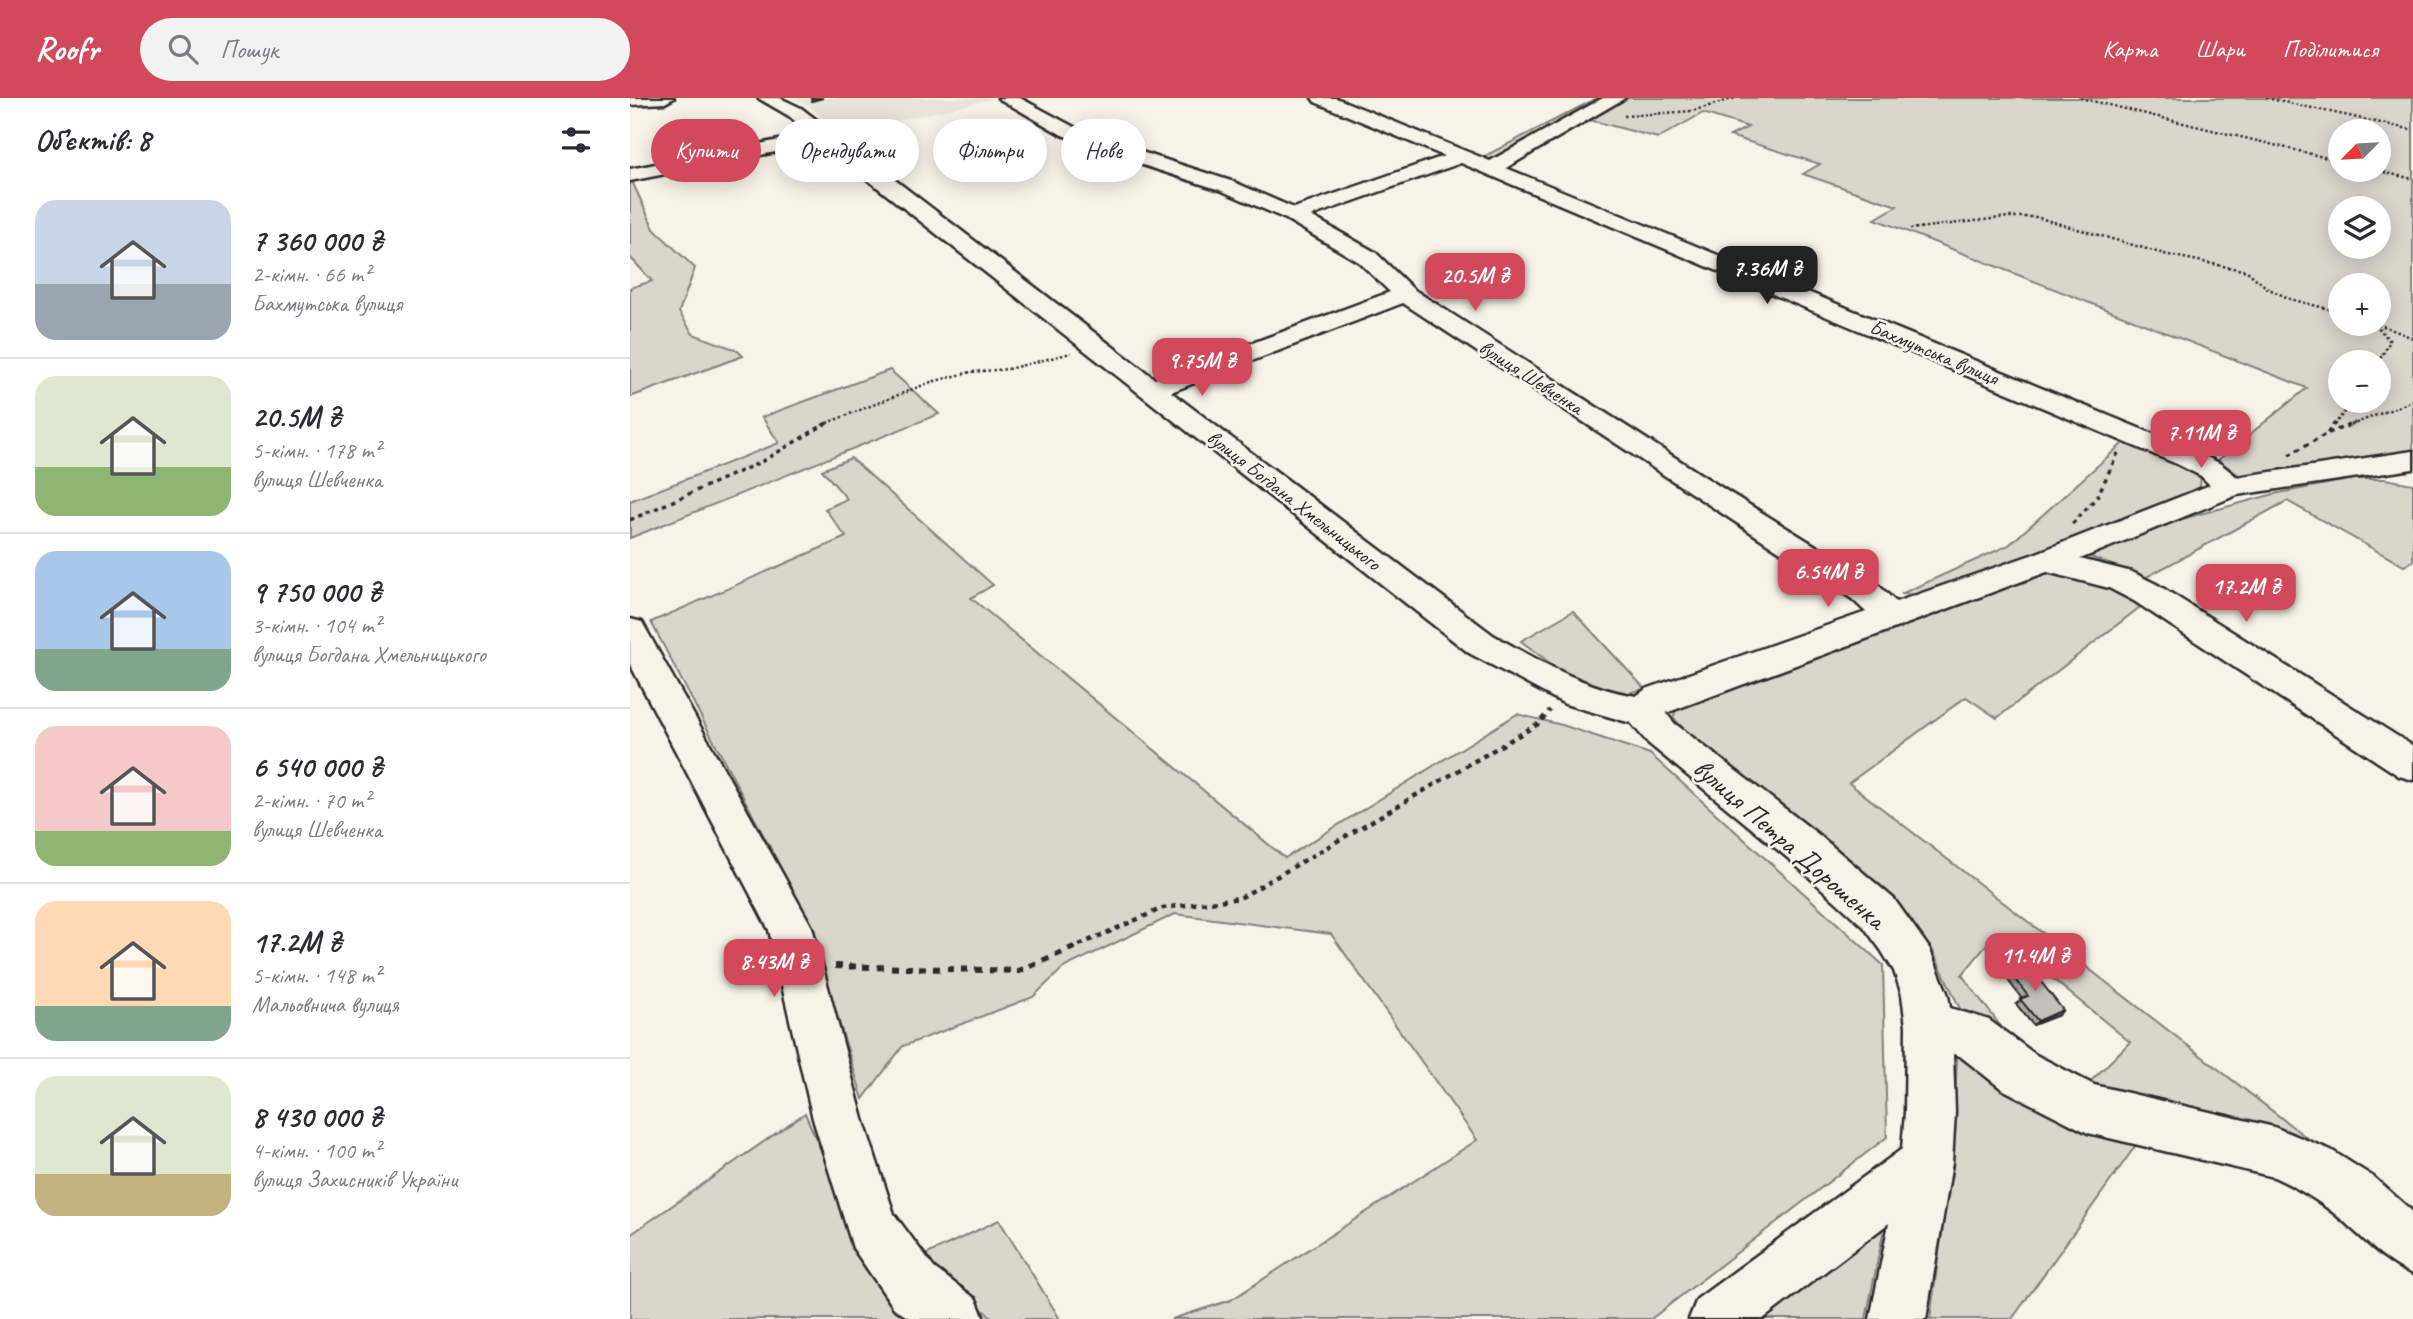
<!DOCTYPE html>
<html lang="uk">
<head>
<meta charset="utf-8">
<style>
  :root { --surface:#fff; --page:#f2f2f3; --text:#2b2b33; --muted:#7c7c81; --line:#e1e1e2; --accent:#d1495b }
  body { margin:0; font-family:Caveat,sans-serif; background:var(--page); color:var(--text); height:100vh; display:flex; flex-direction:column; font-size:26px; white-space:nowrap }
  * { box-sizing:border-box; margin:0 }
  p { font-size:23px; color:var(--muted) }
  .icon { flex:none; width:38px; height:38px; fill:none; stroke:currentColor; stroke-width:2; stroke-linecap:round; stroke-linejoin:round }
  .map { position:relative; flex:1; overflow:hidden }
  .drawer { display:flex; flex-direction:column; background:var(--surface); width:630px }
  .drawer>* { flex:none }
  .banner { position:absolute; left:21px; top:21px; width:665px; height:63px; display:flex; gap:14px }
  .needle { width:46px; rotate:246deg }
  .buttons { position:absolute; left:1698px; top:21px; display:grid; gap:14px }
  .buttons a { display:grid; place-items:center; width:63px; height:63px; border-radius:50%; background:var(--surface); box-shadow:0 4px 18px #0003; font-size:35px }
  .price { position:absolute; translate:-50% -60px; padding:0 16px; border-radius:14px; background:var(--accent); color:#fff; font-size:23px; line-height:46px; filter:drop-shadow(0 2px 4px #0008) }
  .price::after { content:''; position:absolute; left:50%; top:42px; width:21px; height:16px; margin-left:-10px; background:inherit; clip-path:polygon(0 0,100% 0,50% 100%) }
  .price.current { background:#222; color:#fff }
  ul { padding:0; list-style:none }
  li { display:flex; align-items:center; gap:21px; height:175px; padding:0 35px }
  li+li { border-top:2px solid var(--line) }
  li span { display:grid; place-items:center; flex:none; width:196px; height:140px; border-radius:21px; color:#555 }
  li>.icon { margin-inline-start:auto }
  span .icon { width:84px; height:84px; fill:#fffc; stroke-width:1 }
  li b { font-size:30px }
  h2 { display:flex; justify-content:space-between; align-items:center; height:84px; padding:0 35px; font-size:30px }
  .tag { padding:0 24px; border-radius:32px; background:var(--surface); box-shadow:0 4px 18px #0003; font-size:24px; line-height:63px }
  .tag.current { background:var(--accent); color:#fff }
  header { display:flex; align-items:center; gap:42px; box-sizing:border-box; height:98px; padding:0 35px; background:var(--accent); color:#fff }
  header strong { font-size:33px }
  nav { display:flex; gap:38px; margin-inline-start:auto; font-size:24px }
  .search { width:490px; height:63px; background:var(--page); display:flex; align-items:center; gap:18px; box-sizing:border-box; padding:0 24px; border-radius:38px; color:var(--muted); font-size:26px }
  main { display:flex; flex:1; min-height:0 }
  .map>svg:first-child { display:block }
  .built { fill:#e8e4da }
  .green { fill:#dad6cc; stroke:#82807c; stroke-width:2; fill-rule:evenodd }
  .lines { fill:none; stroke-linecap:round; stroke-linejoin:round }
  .minor-casing { stroke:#2b2b2b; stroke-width:5 }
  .path-far3 { stroke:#2b2b2b; stroke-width:2.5; stroke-dasharray:2.5 2.5; stroke-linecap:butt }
  .path-far2 { stroke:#2b2b2b; stroke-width:3.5; stroke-dasharray:4.5 4.5; stroke-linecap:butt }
  .path-far1 { stroke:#2b2b2b; stroke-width:4.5; stroke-dasharray:5 5; stroke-linecap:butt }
  .path { stroke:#2b2b2b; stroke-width:6; stroke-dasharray:7 7; stroke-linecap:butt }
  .minor { fill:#f7f3e8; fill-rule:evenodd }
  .wall { fill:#a9a69f; stroke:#2b2b2b; stroke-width:2 }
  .shaded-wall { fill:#898782; stroke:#2b2b2b; stroke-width:2 }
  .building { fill:#c4c1b9; stroke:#2b2b2b; stroke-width:2 }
  .labels { text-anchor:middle; stroke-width:5; stroke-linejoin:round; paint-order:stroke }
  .far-street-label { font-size:21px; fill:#2b2b2b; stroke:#f7f3e8 }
  .near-street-label { font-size:28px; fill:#2b2b2b; stroke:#f7f3e8 }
</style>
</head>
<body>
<header>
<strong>Roofr</strong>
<div class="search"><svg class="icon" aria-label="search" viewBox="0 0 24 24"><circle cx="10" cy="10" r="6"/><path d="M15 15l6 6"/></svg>Пошук</div>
<nav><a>Карта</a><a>Шари</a><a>Поділитися</a></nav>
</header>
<main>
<section class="drawer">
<h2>Об’єктів: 8<svg class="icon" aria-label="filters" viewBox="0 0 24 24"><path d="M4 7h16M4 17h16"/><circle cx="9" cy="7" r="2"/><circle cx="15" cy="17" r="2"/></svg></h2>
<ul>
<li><span style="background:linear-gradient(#c9d6e8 60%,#9aa5b1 0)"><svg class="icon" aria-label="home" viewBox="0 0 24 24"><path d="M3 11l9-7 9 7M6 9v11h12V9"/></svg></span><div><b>7 360 000 ₴</b><p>2-кімн. · 66 m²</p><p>Бахмутська вулиця</p></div></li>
<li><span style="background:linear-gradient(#dfe7d0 65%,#8fb573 0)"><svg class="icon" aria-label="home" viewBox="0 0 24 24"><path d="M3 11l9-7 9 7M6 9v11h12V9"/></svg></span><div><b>20.5M ₴</b><p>5-кімн. · 178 m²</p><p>вулиця Шевченка</p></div></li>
<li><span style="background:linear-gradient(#a9c7e8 70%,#7fa58c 0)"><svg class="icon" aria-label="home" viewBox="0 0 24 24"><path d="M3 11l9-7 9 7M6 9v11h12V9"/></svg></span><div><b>9 750 000 ₴</b><p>3-кімн. · 104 m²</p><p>вулиця Богдана Хмельницького</p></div></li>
<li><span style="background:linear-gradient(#f6c9c9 75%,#8fb573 0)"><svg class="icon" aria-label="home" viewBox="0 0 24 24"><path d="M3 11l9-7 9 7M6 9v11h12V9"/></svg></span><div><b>6 540 000 ₴</b><p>2-кімн. · 70 m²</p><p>вулиця Шевченка</p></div></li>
<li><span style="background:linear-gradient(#ffd9b3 75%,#7fa58c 0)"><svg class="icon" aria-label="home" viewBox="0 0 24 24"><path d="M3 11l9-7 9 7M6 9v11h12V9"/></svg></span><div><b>17.2M ₴</b><p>5-кімн. · 148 m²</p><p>Мальовнича вулиця</p></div></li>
<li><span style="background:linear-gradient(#dfe7d0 70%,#c2b280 0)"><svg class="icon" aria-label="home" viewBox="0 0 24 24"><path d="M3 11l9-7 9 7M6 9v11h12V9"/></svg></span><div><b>8 430 000 ₴</b><p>4-кімн. · 100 m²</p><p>вулиця Захисників України</p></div></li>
</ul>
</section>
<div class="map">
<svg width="1783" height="1221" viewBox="0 0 1783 1221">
  <rect width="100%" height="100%" fill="#f7f3e8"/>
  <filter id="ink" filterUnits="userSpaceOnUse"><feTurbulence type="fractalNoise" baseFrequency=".0143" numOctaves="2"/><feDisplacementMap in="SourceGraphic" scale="14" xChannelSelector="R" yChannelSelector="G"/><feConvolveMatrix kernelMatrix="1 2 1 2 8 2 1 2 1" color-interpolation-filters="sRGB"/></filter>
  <g filter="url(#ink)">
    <polygon class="built" points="162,0 362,0 364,1 211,35 178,7"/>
    <g class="green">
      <polygon points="967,0 981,0 863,66 851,60"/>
      <path d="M 991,0 L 1783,0 L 1783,357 L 1614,381 L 1588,362 L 1677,290 L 1245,121 L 1267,108 L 1173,76 L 1190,66 L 1100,38 L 1118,29 L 1073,15 L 1028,40 L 960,22 ZM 1710,33 L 1748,33 L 1748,72 L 1710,72 ZM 1710,110 L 1748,110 L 1748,149 L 1710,149 ZM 1710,187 L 1748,187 L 1748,226 L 1710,226 ZM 1710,264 L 1748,264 L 1748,303 L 1710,303 Z"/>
      <polygon points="0,79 24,131 65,170 49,214 63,236 107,252 113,258 0,299 0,190 22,183 0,159"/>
      <polygon points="260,272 309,316 0,440 0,403 149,345 132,319"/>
      <polygon points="1494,344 1548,361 1571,377 1570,389 1550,401 1348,479 1293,496 1271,496 1379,447"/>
      <polygon points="221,360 363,487 341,500 655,760 887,616 932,627 1020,656 1253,867 1257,1039 1021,1221 542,1221 601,1202 847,1042 701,836 545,816 433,870 403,899 273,948 233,1001 175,816 21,524 216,439 195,411 217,401 192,372"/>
      <polygon points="1723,381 1755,381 1783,386 1783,463 1774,468 1657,403 1515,480 1458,458 1552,421 1644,396"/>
      <polygon points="1427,475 1477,486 1510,509 1367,620 1336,599 1219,685 1681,1043 1450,994 1500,944 1381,847 1359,844 1332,877 1400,967 1332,915 1302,851 1243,787 1055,633 1043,619 1049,606 1406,478"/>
      <polygon points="943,513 1015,591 990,597 942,582 891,543"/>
      <polygon points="1328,949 1511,1040 1382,1221 1300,1221 1319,1082"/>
      <polygon points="175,1015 251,1193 288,1221 0,1221 0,1137"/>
      <polygon points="1258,1111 1236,1221 1125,1221"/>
      <polygon points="369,1122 430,1221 364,1221 289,1160"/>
    </g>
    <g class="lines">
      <g class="minor-casing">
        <g id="minor">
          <polygon points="0,0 44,0 35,5 0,7"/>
          <path d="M 128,0 L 150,0 L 171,10 L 525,281 L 760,194 L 729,164 L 656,121 L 590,92 L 488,59 L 432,37 L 368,0 L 390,0 L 444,29 L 502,51 L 604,84 L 664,110 L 814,58 L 685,4 L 682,0 L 706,0 L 860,63 L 973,0 L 995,0 L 876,70 L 1567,354 L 1591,366 L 1607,379 L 1783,353 L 1783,371 L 1607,397 L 1450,461 L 1502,474 L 1528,487 L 1783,648 L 1783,682 L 1769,678 L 1504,503 L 1479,490 L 1417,474 L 1036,615 L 1044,625 L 1189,737 L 1264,801 L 1299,850 L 1318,897 L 1320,910 L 1359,922 L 1406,957 L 1464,987 L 1644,1029 L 1701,1052 L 1742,1078 L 1783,1114 L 1783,1176 C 1752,1163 1731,1137 1705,1116 C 1686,1101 1666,1089 1644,1079 L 1458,1035 L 1372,991 L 1330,958 L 1323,956 L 1325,1014 L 1322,1065 L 1296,1221 L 1240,1221 L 1259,1125 L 1133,1221 L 1059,1221 L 1067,1201 L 1272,1051 L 1275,1014 L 1276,928 L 1272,897 L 1264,873 L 1251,852 L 1234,829 L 1159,761 L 1018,645 L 1001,625 L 935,606 L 839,555 L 191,45 L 0,83 L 0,71 L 180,36 L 159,18 ZM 831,65 L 1547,366 L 1571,378 L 1580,387 L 1404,456 L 1266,504 L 1246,485 L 1100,395 L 783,191 L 745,154 L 681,118 ZM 773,205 L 1222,501 L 1236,514 L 1016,591 L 1006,598 C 954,590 909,563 863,537 L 541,294 Z"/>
          <polygon points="0,521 12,524 182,829 233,1021 264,1116 304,1170 346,1201 354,1221 280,1221 264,1210 223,1150 183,1021 139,832 0,566"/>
        </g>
      </g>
      <g class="path-far3">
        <polyline points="1450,0 1710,63"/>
        <polyline points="1636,0 1783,32"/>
        <polyline points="994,18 1062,13 1106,0"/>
        <polyline points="1744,72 1783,81"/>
        <polyline points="1280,131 1378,119 1406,119 1534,156 1617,173 1637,190 1660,201 1710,214"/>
        <polyline points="1745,226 1760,243 1748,265"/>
        <polyline points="1748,226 1783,240"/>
        <polyline points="192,327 301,284 341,274 378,271 441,255"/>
        <polyline points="1704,327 1723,303"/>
        <polyline points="1721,327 1783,303"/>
      </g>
      <g class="path-far2">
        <polyline points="1697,335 1705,325"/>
        <polyline points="1659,357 1696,336 1725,325"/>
        <polyline points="0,422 131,364 197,325"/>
        <polyline points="1442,426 1467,399 1488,355"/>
      </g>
      <polyline class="path-far1" points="440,851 533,810 610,800 908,626 920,612"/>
      <polyline class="path" points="205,868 389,873 444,849"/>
      <use href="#minor" class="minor"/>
    </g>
    <polygon class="wall" points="1379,873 1429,917 1403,927 1386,906 1392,901 1375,878"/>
    <g class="shaded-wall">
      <polygon points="181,0 193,0 182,3"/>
      <polygon points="1433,912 1429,917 1403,927 1408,923"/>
    </g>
    <polygon class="building" points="1394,862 1433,912 1408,923 1390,901 1398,898 1379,873"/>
  </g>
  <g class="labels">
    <g class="far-street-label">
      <text transform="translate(1304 254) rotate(23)" y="7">Бахмутська вулиця</text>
      <text transform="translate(901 279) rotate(33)" y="7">вулиця Шевченка</text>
      <text transform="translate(664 402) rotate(38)" y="7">вулиця Богдана Хмельницького</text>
    </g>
    <g class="near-street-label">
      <text transform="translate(1160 745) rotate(41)" y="10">вулиця Петра Дорошенка</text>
    </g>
  </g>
</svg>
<div class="buttons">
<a><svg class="needle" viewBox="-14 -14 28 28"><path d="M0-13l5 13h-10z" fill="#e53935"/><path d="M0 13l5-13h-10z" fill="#7c7c81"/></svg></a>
<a><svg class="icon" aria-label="layers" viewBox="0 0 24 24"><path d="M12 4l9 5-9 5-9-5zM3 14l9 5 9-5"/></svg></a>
<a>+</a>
<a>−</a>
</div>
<b class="price current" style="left:1137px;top:208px">7.36M ₴</b>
<b class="price" style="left:845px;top:215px">20.5M ₴</b>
<b class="price" style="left:572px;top:300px">9.75M ₴</b>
<b class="price" style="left:1571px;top:372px">7.11M ₴</b>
<b class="price" style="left:1198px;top:511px">6.54M ₴</b>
<b class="price" style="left:1616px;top:526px">17.2M ₴</b>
<b class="price" style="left:1405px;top:895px">11.4M ₴</b>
<b class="price" style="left:144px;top:901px">8.43M ₴</b>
<div class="banner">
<a class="tag current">Купити</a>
<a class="tag">Орендувати</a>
<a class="tag">Фільтри</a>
<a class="tag">Нове</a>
</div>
</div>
</main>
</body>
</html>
